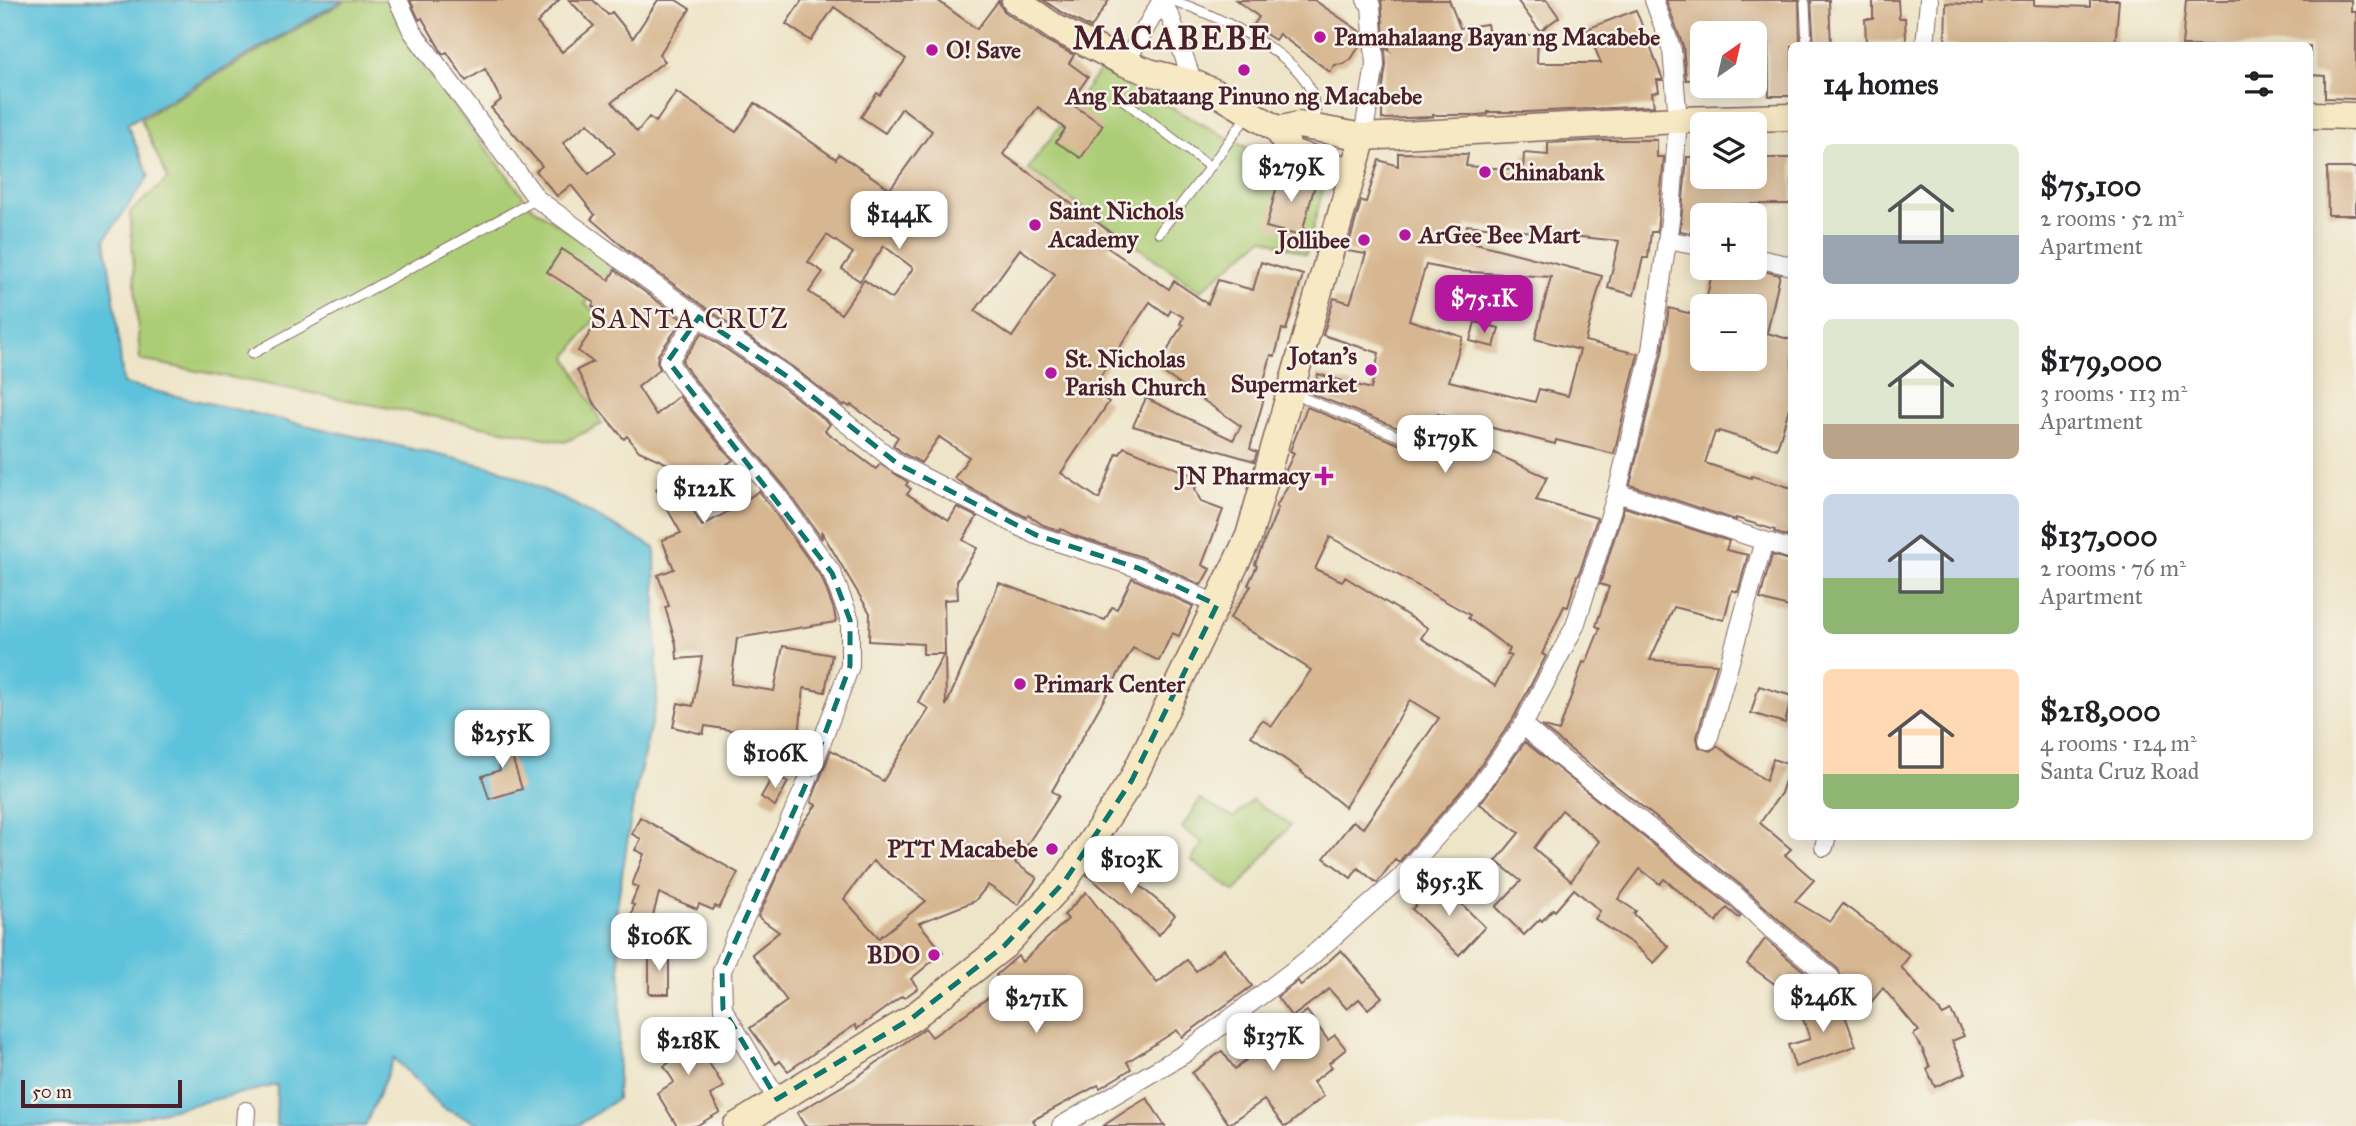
<!DOCTYPE html>
<html lang="en">
<head>
<meta charset="utf-8">
<style>
  :root { --surface:#fff; --page:#f6f6f6; --text:#202124; --muted:#757577; --accent:#b5179e }
  body { margin:0; font-family:"IM FELL Great Primer",serif; background:var(--page); color:var(--text); height:100vh; display:flex; flex-direction:column; font-size:26px; white-space:nowrap }
  * { box-sizing:border-box; margin:0 }
  p { font-size:23px; color:var(--muted) }
  .icon { flex:none; width:38px; height:38px; fill:none; stroke:currentColor; stroke-width:2; stroke-linecap:round; stroke-linejoin:round }
  .map { position:relative; flex:1; overflow:hidden }
  .details { position:absolute; left:1788px; top:42px; width:525px; height:798px; display:flex; flex-direction:column; background:var(--surface); border-radius:10px; box-shadow:0 4px 18px #0003 }
  .details>* { flex:none }
  .needle { width:46px; rotate:34deg }
  .buttons { position:absolute; left:1690px; top:21px; display:grid; gap:14px }
  .buttons a { display:grid; place-items:center; width:77px; height:77px; border-radius:10px; background:var(--surface); box-shadow:0 4px 18px #0003; font-size:35px }
  .scale { position:absolute; left:21px; bottom:18px; width:161px; box-sizing:border-box; padding-left:7px; border:4px solid #4a1f2b; border-top:0; font-size:19px; line-height:24px; white-space:nowrap; color:#4a1f2b; -webkit-text-stroke:5px #f7f3e8; paint-order:stroke }
  .price { position:absolute; translate:-50% -60px; padding:0 16px; border-radius:14px; background:#fff; color:#222; font-size:23px; line-height:46px; filter:drop-shadow(0 2px 4px #0008) }
  .price::after { content:''; position:absolute; left:50%; top:42px; width:21px; height:16px; margin-left:-10px; background:inherit; clip-path:polygon(0 0,100% 0,50% 100%) }
  .price.active { background:var(--accent); color:#fff }
  ul { padding:0; list-style:none }
  li { display:flex; align-items:center; gap:21px; height:175px; padding:0 35px }
  li span { display:grid; place-items:center; flex:none; width:196px; height:140px; border-radius:10px; color:#555 }
  li>.icon { margin-inline-start:auto }
  span .icon { width:84px; height:84px; fill:#fffc; stroke-width:1 }
  li b { font-size:30px }
  h2 { display:flex; justify-content:space-between; align-items:center; height:84px; padding:0 35px; font-size:30px }
  .map>svg:first-child { display:block }
  .green { fill:#accd76; stroke:#7b7650; stroke-width:2 }
  .water { fill:#5dc2db; stroke:#547083; stroke-width:2 }
  .building { fill:#d7b792; fill-rule:evenodd }
  .lines { fill:none; stroke-linecap:round; stroke-linejoin:round }
  .lane-casing { stroke:#836462; stroke-width:11 }
  .street-casing { stroke:#836462; stroke-width:20 }
  .secondary-casing { stroke:#836462; stroke-width:29 }
  .lane { stroke:#fff; stroke-width:9 }
  .street { stroke:#fff; stroke-width:18 }
  .secondary { stroke:#f7e9c3; stroke-width:26 }
  .marked { fill:none; stroke:#0f766e; stroke-width:5; stroke-dasharray:14 9; stroke-linejoin:round }
  .poi-dot { fill:#b5179e; stroke:#f7f3e8; stroke-width:2.5 }
  .labels { text-anchor:middle; stroke-width:5; stroke-linejoin:round; paint-order:stroke }
  .poi-label { font-size:24px; font-weight:bold; fill:#4a1f2b; stroke:#f7f3e8; text-anchor:start }
  .quarter-label { font-size:28px; letter-spacing:2px; fill:#4a1f2b; stroke:#f7f3e8 }
  .district-label { font-size:32px; font-weight:bold; letter-spacing:2px; fill:#4a1f2b; stroke:#f7f3e8 }
</style>
</head>
<body>
<div class="map">
<svg width="2356" height="1126" viewBox="0 0 2356 1126">
  <rect width="100%" height="100%" fill="#f7f3e8"/>
  <filter id="ink" filterUnits="userSpaceOnUse"><feTurbulence type="fractalNoise" baseFrequency=".0143" numOctaves="2"/><feDisplacementMap in="SourceGraphic" scale="14" xChannelSelector="R" yChannelSelector="G"/><feConvolveMatrix kernelMatrix="1 2 1 2 8 2 1 2 1" color-interpolation-filters="sRGB"/></filter>
  <filter id="wash" filterUnits="userSpaceOnUse"><feTurbulence type="fractalNoise" baseFrequency=".00686" numOctaves="4" result="noise"/><feDisplacementMap in="SourceGraphic" scale="28" xChannelSelector="R" yChannelSelector="G"/><feGaussianBlur stdDeviation="1.57" result="paint"/><feColorMatrix in="noise" values="0 0 0 0 0 0 0 0 0 0 0 0 0 0 0 0 0 1.4 0 .05"/><feComposite in="paint" operator="in"/></filter>
  <g filter="url(#wash)">
    <rect width="100%" height="100%" fill="#eee5c9"/>
    <g class="green">
      <polygon points="347,0 387,0 424,68 531,206 615,264 585,304 598,314 567,357 602,424 565,442 140,360 130,212 168,179 141,119"/>
      <polygon points="1100,70 1266,158 1326,178 1306,254 1263,238 1200,291 1028,169"/>
      <polygon points="1200,799 1234,818 1252,800 1290,825 1235,892 1191,860 1203,843 1182,828"/>
    </g>
    <polygon class="water" points="0,0 343,0 127,124 149,176 105,239 116,313 123,384 497,468 572,503 655,548 657,698 634,798 616,913 621,982 617,1099 577,1126 485,1126 442,1108 394,1058 365,1126 276,1126 277,1085 100,1126 0,1126"/>
    <g id="blocks">
      <g class="building">
        <path d="M 410,0 L 559,0 L 537,23 L 562,52 L 594,26 L 569,0 L 593,0 L 608,15 L 612,12 L 633,38 L 658,0 L 676,0 L 690,9 L 659,55 L 665,61 L 612,102 L 637,132 L 649,117 L 656,122 L 676,92 L 736,132 L 755,103 L 836,159 L 839,154 L 890,189 L 932,131 L 902,108 L 885,133 L 861,117 L 877,93 L 880,95 L 906,59 L 834,7 L 811,41 L 786,24 L 802,0 L 937,0 L 977,29 L 999,0 L 1001,7 L 1006,13 L 1047,41 L 1074,55 L 1069,63 L 1088,77 L 1070,103 L 1103,125 L 1081,158 L 1056,142 L 1065,129 L 1038,107 L 1003,154 L 1116,236 L 1108,248 L 1169,289 L 1174,281 L 1208,304 L 1218,280 L 1253,290 L 1261,262 L 1303,275 L 1286,330 L 1282,329 L 1275,356 L 1271,355 L 1260,396 L 1264,398 L 1250,449 L 1257,452 L 1254,461 L 1133,426 L 1146,398 L 1233,440 L 1241,426 L 1159,370 L 1172,341 L 1183,325 L 1180,324 L 1183,317 L 1171,310 L 1168,315 L 1150,302 L 1091,390 L 1109,402 L 1061,473 L 1099,499 L 1117,453 L 1120,454 L 1124,447 L 1200,478 L 1195,489 L 1201,502 L 1223,510 L 1202,565 L 1210,569 L 1201,585 L 1142,557 L 1075,536 L 1061,529 L 1060,531 L 1043,525 L 1028,515 L 1026,517 L 966,486 L 954,478 L 969,457 L 939,437 L 921,463 L 904,454 L 893,445 L 898,437 L 851,405 L 850,407 L 845,404 L 843,406 L 794,368 L 706,308 L 628,251 L 591,219 L 595,215 L 571,185 L 557,196 L 536,171 L 542,166 L 491,108 L 501,100 L 485,69 L 466,81 L 447,52 L 443,54 L 441,51 L 422,18 L 419,20 ZM 588,123 L 615,153 L 589,174 L 563,143 ZM 827,235 L 853,253 L 842,269 L 860,281 L 884,246 L 913,268 L 892,299 L 864,280 L 841,314 L 809,292 L 823,272 L 808,262 ZM 1020,249 L 1055,274 L 1012,337 L 975,311 Z"/>
        <polygon points="1043,0 1109,0 1091,28 1064,14"/>
        <polygon points="1236,0 1314,0 1361,32 1362,42 1351,59 1344,64 1335,65 1330,72 1279,34 1275,40 1253,26 1259,17"/>
        <polygon points="1381,0 1449,0 1460,28 1487,24 1489,35 1538,35 1537,63 1601,63 1587,29 1636,10 1663,80 1657,80 1659,91 1652,93 1654,106 1526,112 1488,112 1488,114 1477,115 1433,115 1433,117 1382,119 1382,93 1386,65 1385,48 1390,51 1384,36"/>
        <polygon points="1517,0 1547,0 1559,17 1540,31"/>
        <polygon points="1666,0 1799,0 1800,46 1792,46 1792,96 1769,96 1768,44 1755,44 1755,33 1703,33 1703,79 1686,80 1683,46"/>
        <polygon points="1811,0 1829,0 1831,46 1814,46"/>
        <polygon points="1873,0 1898,0 1899,18 1905,18 1906,41 1866,42 1865,19 1873,19"/>
        <polygon points="2008,0 2034,0 2034,5 2090,7 2090,0 2119,0 2115,46 1945,46 1946,3 1982,5 1982,2"/>
        <polygon points="2186,0 2351,0 2351,12 2356,12 2356,99 2325,98 2325,76 2310,75 2310,46 2182,46"/>
        <path d="M 1606,140 L 1657,140 L 1657,157 L 1664,157 L 1657,232 L 1651,232 L 1648,258 L 1643,258 L 1634,295 L 1608,288 L 1619,241 L 1467,225 L 1464,240 L 1602,276 L 1585,341 L 1638,354 L 1614,454 L 1556,440 L 1555,444 L 1438,414 L 1434,426 L 1547,477 L 1536,500 L 1597,518 L 1579,575 L 1577,575 L 1568,607 L 1564,606 L 1542,654 L 1546,656 L 1513,719 L 1469,782 L 1399,862 L 1395,859 L 1377,883 L 1358,868 L 1351,878 L 1324,858 L 1353,821 L 1363,828 L 1439,718 L 1410,700 L 1345,807 L 1301,772 L 1302,771 L 1251,736 L 1262,720 L 1272,726 L 1311,670 L 1230,618 L 1251,586 L 1248,585 L 1257,566 L 1255,564 L 1278,508 L 1276,507 L 1293,476 L 1285,472 L 1294,453 L 1290,451 L 1307,407 L 1433,458 L 1440,457 L 1443,453 L 1442,447 L 1439,444 L 1312,394 L 1318,374 L 1371,389 L 1379,353 L 1323,335 L 1334,298 L 1350,303 L 1366,254 L 1347,251 L 1361,201 L 1366,202 L 1379,160 L 1398,166 L 1398,153 L 1468,154 L 1466,166 L 1523,170 L 1524,153 L 1548,155 L 1548,143 ZM 1426,265 L 1456,271 L 1551,277 L 1535,339 L 1580,350 L 1568,396 L 1539,389 L 1535,402 L 1449,381 L 1463,337 L 1409,320 ZM 1330,537 L 1470,615 L 1468,618 L 1510,649 L 1507,654 L 1511,656 L 1495,686 L 1421,638 L 1428,628 L 1345,577 L 1342,581 L 1315,569 Z"/>
        <polygon points="1687,157 1703,157 1703,177 1755,177 1755,158 1792,158 1792,204 1732,204 1731,215 1703,215 1703,235 1680,231"/>
        <polygon points="2327,168 2356,168 2356,215 2328,215"/>
        <polygon points="1281,171 1316,181 1301,236 1266,227"/>
        <polygon points="562,249 609,280 615,270 683,320 658,355 657,362 660,369 638,387 656,415 679,396 733,460 683,493 702,526 733,509 759,491 822,578 834,610 836,622 737,638 731,684 774,691 783,646 832,655 825,692 804,688 799,735 743,729 743,732 705,726 703,734 673,727 678,703 693,706 702,657 677,659 676,644 665,607 669,606 658,575 674,569 662,540 681,533 656,489 686,472 639,451 627,436 624,439 593,402 577,370 593,362 578,351 603,313 592,306 594,302 547,272"/>
        <polygon points="1713,268 1750,268 1780,275 1767,333 1792,340 1792,398 1777,449 1719,431 1718,433 1715,432 1705,463 1751,478 1752,476 1792,488 1792,538 1774,532 1775,530 1736,518 1736,520 1630,485 1662,353 1669,308 1703,317 1703,331 1699,345 1703,346 1703,359 1755,359 1755,306 1705,306"/>
        <polygon points="1475,322 1499,328 1494,347 1470,341"/>
        <path d="M 702,333 L 781,386 L 830,424 L 825,431 L 876,469 L 880,464 L 908,482 L 906,485 L 911,489 L 907,494 L 949,520 L 957,507 L 977,517 L 963,540 L 977,548 L 957,581 L 958,599 L 944,600 L 946,706 L 999,583 L 1105,620 L 1112,607 L 1117,609 L 1132,578 L 1193,606 L 1179,636 L 1172,633 L 1159,661 L 1133,648 L 1052,791 L 1059,796 L 1015,863 L 1037,878 L 1018,905 L 988,885 L 975,901 L 919,923 L 943,952 L 911,979 L 918,988 L 904,998 L 902,996 L 857,1029 L 855,1025 L 788,1071 L 780,1061 L 776,1064 L 750,1028 L 787,1001 L 752,954 L 779,932 L 758,917 L 798,830 L 816,805 L 811,802 L 831,750 L 883,781 L 929,709 L 918,702 L 944,654 L 923,654 L 923,644 L 869,641 L 870,613 L 821,531 L 822,539 L 785,487 L 690,374 L 682,361 ZM 873,861 L 926,901 L 879,938 L 844,899 Z"/>
        <polygon points="1624,507 1729,541 1726,550 1748,555 1738,592 1732,590 1724,620 1674,607 1650,660 1717,664 1697,737 1699,747 1710,751 1717,746 1766,781 1773,759 1790,765 1781,793 1760,823 1791,849 1785,855 1814,880 1795,901 1830,922 1843,904 1910,955 1901,967 1943,1015 1951,1011 1964,1036 1952,1041 1966,1073 1935,1087 1927,1069 1930,1067 1921,1046 1913,1035 1919,1031 1883,988 1866,1008 1839,986 1842,979 1838,969 1779,920 1743,887 1541,726 1559,731 1583,662 1586,663 1600,628 1596,626 1609,587 1600,584"/>
        <polygon points="1772,555 1792,561 1792,608 1760,599"/>
        <polygon points="1759,686 1792,696 1785,723 1751,713"/>
        <polygon points="503,728 522,789 489,799 482,776 500,770 492,731"/>
        <path d="M 1525,742 L 1729,905 L 1741,916 L 1739,918 L 1727,908 L 1716,922 L 1664,879 L 1660,884 L 1640,869 L 1618,899 L 1636,911 L 1634,914 L 1669,947 L 1654,963 L 1633,944 L 1595,919 L 1600,911 L 1574,889 L 1555,911 L 1553,909 L 1542,921 L 1540,919 L 1524,935 L 1496,907 L 1521,881 L 1496,861 L 1519,833 L 1480,804 ZM 1562,810 L 1599,841 L 1571,881 L 1534,848 Z"/>
        <polygon points="774,774 788,782 775,806 761,797"/>
        <polygon points="640,817 738,873 719,908 715,906 713,910 699,904 697,909 659,893 647,938 627,932 634,905 631,904 638,887 632,885 644,854 635,850 641,839 632,834"/>
        <polygon points="1100,857 1124,873 1175,915 1159,935 1087,875"/>
        <polygon points="1439,882 1485,927 1459,955 1412,909"/>
        <polygon points="1086,892 1157,983 1187,960 1196,971 1224,949 1252,986 1182,1037 1177,1030 1127,1062 1131,1069 1100,1088 1098,1085 1033,1120 1036,1126 805,1126 797,1113 854,1079 925,1028 932,1037 1005,986 996,975 1018,956 1022,962 1068,919 1064,915"/>
        <polygon points="1765,939 1805,972 1792,989 1787,974 1779,987 1747,964"/>
        <polygon points="1341,950 1382,997 1368,1009 1359,999 1347,1009 1329,989 1292,1017 1277,997 1298,981 1301,986"/>
        <polygon points="669,952 669,994 649,994 649,953"/>
        <polygon points="1839,999 1856,1046 1795,1067 1788,1045 1810,1039 1801,1013"/>
        <polygon points="1307,1011 1328,1040 1335,1035 1346,1049 1329,1063 1332,1067 1313,1082 1324,1096 1287,1126 1284,1126 1264,1100 1229,1124 1192,1073 1222,1051 1235,1069 1284,1028"/>
        <polygon points="690,1017 703,1037 696,1042 724,1087 710,1095 720,1112 696,1126 677,1126 657,1093 674,1082 664,1066 669,1063 654,1040"/>
        <polygon points="1147,1098 1165,1126 1103,1126 1127,1110"/>
      </g>
    </g>
  </g>
  <g filter="url(#ink)">
    <use href="#blocks" fill-opacity="0" stroke="#836462" stroke-width="2"/>
    <g class="lines">
      <g class="lane-casing">
        <g id="lane">
          <path d="M 1171,0 C 1211,13 1295,51 1311,91 C 1315,101 1315,114 1317,124"/>
          <polyline points="1805,3 1807,46"/>
          <polyline points="1122,99 1210,167 1247,116"/>
          <polyline points="1159,233 1210,167"/>
          <polyline points="252,354 537,199"/>
          <polyline points="1291,393 1436,451"/>
        </g>
      </g>
      <g class="street-casing">
        <g id="street">
          <polyline points="398,0 412,31 537,199 699,317 788,377 898,464 1036,535 1138,568 1217,605"/>
          <polyline points="1161,0 1171,18 1193,83"/>
          <polyline points="1925,46 1929,0"/>
          <polyline points="1125,63 1162,0"/>
          <polyline points="1363,137 1375,65 1371,5 1366,0"/>
          <polyline points="1667,240 1703,247"/>
          <polyline points="1755,258 1792,266"/>
          <polyline points="699,317 668,361 681,381 776,494 832,573 850,620 850,666 807,782 764,878 734,940 722,971 723,1009 777,1099"/>
          <polyline points="1617,493 1792,550"/>
          <polyline points="1523,725 1556,754 1736,896 1771,929 1831,978"/>
          <polyline points="1708,740 1764,541"/>
          <polyline points="1824,847 1827,836"/>
          <polyline points="245,1126 246,1111"/>
          <polyline points="1061,1126 1184,1054 1307,960 1400,878 1478,789 1523,725 1575,626 1617,493 1651,350 1671,214 1678,120 1672,50 1654,0"/>
        </g>
      </g>
      <g class="secondary-casing">
        <g id="secondary">
          <polyline points="1015,0 1056,28 1125,63 1149,72 1193,83 1219,94 1278,130 1291,152 1353,172"/>
          <polyline points="2310,115 2356,116"/>
          <polyline points="1278,130 1299,125 1363,137 1678,120 1792,117"/>
          <polyline points="736,1126 912,1018 1004,946 1064,882 1132,780 1249,536 1363,137"/>
        </g>
      </g>
      <use href="#lane" class="lane"/>
      <use href="#street" class="street"/>
      <use href="#secondary" class="secondary"/>
    </g>
  </g>
  <path class="marked" d="M 699,317 L 788,377 L 898,464 L 1036,535 L 1138,568 L 1217,605 L 1132,780 L 1064,882 L 1004,946 L 912,1018 L 777,1099 L 723,1009 L 722,971 L 807,782 L 850,666 L 850,620 L 832,573 L 668,361 Z"/>
  <g class="poi-dot">
    <circle cx="1320" cy="37" r="7"/>
    <circle cx="932" cy="50" r="7"/>
    <circle cx="1244" cy="70" r="7"/>
    <circle cx="1485" cy="172" r="7"/>
    <circle cx="1035" cy="225" r="7"/>
    <circle cx="1405" cy="235" r="7"/>
    <circle cx="1364" cy="240" r="7"/>
    <circle cx="1371" cy="370" r="7"/>
    <circle cx="1051" cy="373" r="7"/>
    <path d="M1320.5 465.5h7v7h7v7h-7v7h-7v-7h-7v-7h7z"/>
    <circle cx="1020" cy="684" r="7"/>
    <circle cx="1052" cy="849" r="7"/>
    <circle cx="934" cy="955" r="7"/>
  </g>
  <g class="labels">
    <g class="poi-label">
      <text x="1334" y="45">Pamahalaang Bayan ng Macabebe</text>
      <text x="946" y="58">O! Save</text>
      <text x="1244" y="104" text-anchor="middle">Ang Kabataang Pinuno ng Macabebe</text>
      <text x="1499" y="180">Chinabank</text>
      <text x="1049" y="219">Saint Nichols<tspan x="1049" dy="28">Academy</tspan></text>
      <text x="1419" y="243">ArGee Bee Mart</text>
      <text x="1350" y="248" text-anchor="end">Jollibee</text>
      <text x="1357" y="364" text-anchor="end">Jotan's<tspan x="1357" dy="28">Supermarket</tspan></text>
      <text x="1065" y="367">St. Nicholas<tspan x="1065" dy="28">Parish Church</tspan></text>
      <text x="1310" y="484" text-anchor="end">JN Pharmacy</text>
      <text x="1034" y="692">Primark Center</text>
      <text x="1038" y="857" text-anchor="end">PTT Macabebe</text>
      <text x="920" y="963" text-anchor="end">BDO</text>
    </g>
    <g class="quarter-label">
      <text x="690" y="328">SANTA CRUZ</text>
    </g>
    <g class="district-label">
      <text x="1173" y="49">MACABEBE</text>
    </g>
  </g>
</svg>
<div class="buttons">
<a><svg class="needle" viewBox="-14 -14 28 28"><path d="M0-13l5 13h-10z" fill="#e53935"/><path d="M0 13l5-13h-10z" fill="#757577"/></svg></a>
<a><svg class="icon" aria-label="layers" viewBox="0 0 24 24"><path d="M12 4l9 5-9 5-9-5zM3 14l9 5 9-5"/></svg></a>
<a>+</a>
<a>−</a>
</div>
<div class="scale">50 m</div>
<b class="price" style="left:1291px;top:204px">$279K</b>
<b class="price" style="left:899px;top:251px">$144K</b>
<b class="price active" style="left:1484px;top:335px">$75.1K</b>
<b class="price" style="left:1445px;top:475px">$179K</b>
<b class="price" style="left:704px;top:525px">$122K</b>
<b class="price" style="left:502px;top:770px">$255K</b>
<b class="price" style="left:775px;top:790px">$106K</b>
<b class="price" style="left:1131px;top:896px">$103K</b>
<b class="price" style="left:1449px;top:918px">$95.3K</b>
<b class="price" style="left:659px;top:973px">$106K</b>
<b class="price" style="left:1823px;top:1034px">$246K</b>
<b class="price" style="left:1036px;top:1035px">$271K</b>
<b class="price" style="left:1273px;top:1073px">$137K</b>
<b class="price" style="left:688px;top:1077px">$218K</b>
<section class="details">
<h2>14 homes<svg class="icon" aria-label="filters" viewBox="0 0 24 24"><path d="M4 7h16M4 17h16"/><circle cx="9" cy="7" r="2"/><circle cx="15" cy="17" r="2"/></svg></h2>
<ul>
<li><span style="background:linear-gradient(#dfe7d0 65%,#9aa5b1 0)"><svg class="icon" aria-label="home" viewBox="0 0 24 24"><path d="M3 11l9-7 9 7M6 9v11h12V9"/></svg></span><div><b>$75,100</b><p>2 rooms · 52 m²</p><p>Apartment</p></div></li>
<li><span style="background:linear-gradient(#dfe7d0 75%,#b9a48a 0)"><svg class="icon" aria-label="home" viewBox="0 0 24 24"><path d="M3 11l9-7 9 7M6 9v11h12V9"/></svg></span><div><b>$179,000</b><p>3 rooms · 113 m²</p><p>Apartment</p></div></li>
<li><span style="background:linear-gradient(#c9d6e8 60%,#8fb573 0)"><svg class="icon" aria-label="home" viewBox="0 0 24 24"><path d="M3 11l9-7 9 7M6 9v11h12V9"/></svg></span><div><b>$137,000</b><p>2 rooms · 76 m²</p><p>Apartment</p></div></li>
<li><span style="background:linear-gradient(#ffd9b3 75%,#8fb573 0)"><svg class="icon" aria-label="home" viewBox="0 0 24 24"><path d="M3 11l9-7 9 7M6 9v11h12V9"/></svg></span><div><b>$218,000</b><p>4 rooms · 124 m²</p><p>Santa Cruz Road</p></div></li>
</ul>
</section>
</div>
</body>
</html>
